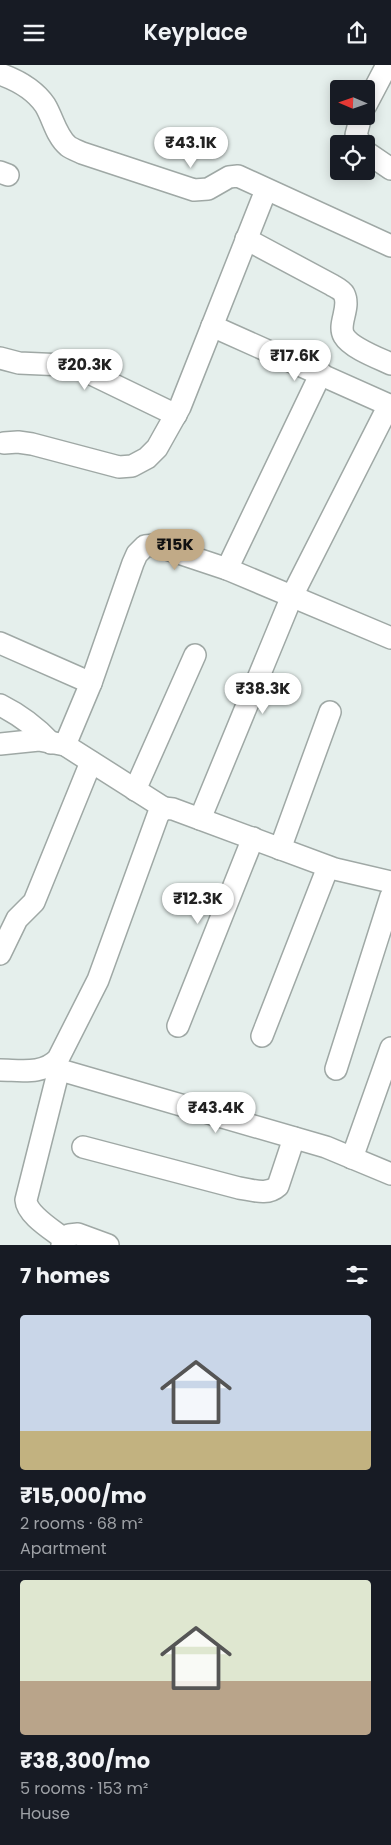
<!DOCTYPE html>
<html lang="en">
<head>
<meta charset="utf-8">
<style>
  :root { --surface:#171b24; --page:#242831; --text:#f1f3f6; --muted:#9ea1a6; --line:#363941; --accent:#c1aa87 }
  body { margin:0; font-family:Poppins,sans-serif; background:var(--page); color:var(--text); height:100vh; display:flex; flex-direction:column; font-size:19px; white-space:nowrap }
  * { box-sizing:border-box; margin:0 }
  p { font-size:16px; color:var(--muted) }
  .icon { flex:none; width:28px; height:28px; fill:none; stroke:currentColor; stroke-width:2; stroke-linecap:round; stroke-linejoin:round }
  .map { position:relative; height:1180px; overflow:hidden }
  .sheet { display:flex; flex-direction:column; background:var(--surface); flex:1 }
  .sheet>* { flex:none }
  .needle { width:32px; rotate:272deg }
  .tools { position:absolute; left:330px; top:15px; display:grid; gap:10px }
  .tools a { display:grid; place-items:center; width:45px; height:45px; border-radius:5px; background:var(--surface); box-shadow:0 2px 12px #0003; font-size:25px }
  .price { position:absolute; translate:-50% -42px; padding:0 11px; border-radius:18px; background:#fff; color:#222; font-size:16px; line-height:32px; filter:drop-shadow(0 1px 2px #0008) }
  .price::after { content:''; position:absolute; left:50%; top:30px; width:15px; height:11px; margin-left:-8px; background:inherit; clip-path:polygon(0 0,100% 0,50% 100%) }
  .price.selected { background:var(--accent); color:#111 }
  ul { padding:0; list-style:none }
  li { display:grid; align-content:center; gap:10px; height:265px; padding:0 20px }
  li+li { border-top:1px solid var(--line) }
  li span { display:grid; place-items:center; height:155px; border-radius:5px; color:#555 }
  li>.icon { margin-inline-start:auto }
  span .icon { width:90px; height:90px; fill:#fffc; stroke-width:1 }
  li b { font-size:21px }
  h2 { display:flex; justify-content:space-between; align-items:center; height:60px; padding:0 20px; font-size:21px }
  header { display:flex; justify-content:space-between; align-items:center; height:65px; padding:0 20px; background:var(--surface); font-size:22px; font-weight:600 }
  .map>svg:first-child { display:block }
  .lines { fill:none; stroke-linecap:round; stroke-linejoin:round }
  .minor-casing { stroke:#9fa8a5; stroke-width:24 }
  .minor { stroke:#fff; stroke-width:21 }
</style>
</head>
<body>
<header><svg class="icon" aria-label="menu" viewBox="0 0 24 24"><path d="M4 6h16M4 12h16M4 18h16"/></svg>Keyplace<svg class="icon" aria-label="share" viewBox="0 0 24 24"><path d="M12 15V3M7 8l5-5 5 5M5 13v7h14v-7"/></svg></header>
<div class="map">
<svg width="391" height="1180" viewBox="0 0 391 1180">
  <rect width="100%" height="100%" fill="#e5efec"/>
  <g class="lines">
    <g class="minor-casing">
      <g id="minor">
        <path d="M 0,9 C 17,15 34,24 45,40 C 53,53 56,71 68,81 C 72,84 78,86 82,88 L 194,125 L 208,124 L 229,112 L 238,111 L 391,181"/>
        <polyline points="366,40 387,0"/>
        <polyline points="361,79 356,70 361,51"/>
        <polyline points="366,87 391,104"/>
        <polyline points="0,107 8,110"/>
        <path d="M 246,174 L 332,220 C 335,222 342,225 344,229 C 351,243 337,259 344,271 C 351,283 378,293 391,299"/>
        <polyline points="212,261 391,341"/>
        <polyline points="0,293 19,298 64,300 81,304 176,350"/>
        <polyline points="4,378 18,377 32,379 119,402 132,401 147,393 157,383 180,342 266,125"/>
        <polyline points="227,504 321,308"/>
        <polyline points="0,578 91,618"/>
        <path d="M 0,640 C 20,650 36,662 51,678"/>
        <polyline points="0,679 39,675 65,680 164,743"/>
        <polyline points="65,680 91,618 133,498 137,489 145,481 155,480 227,504 391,573"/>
        <polyline points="135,725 195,590"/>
        <polyline points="200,754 292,531 389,340"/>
        <polyline points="280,784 330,647"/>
        <polyline points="0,889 17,854 34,837 91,697"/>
        <polyline points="178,961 253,773"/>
        <polyline points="262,971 328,802"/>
        <polyline points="50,1002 326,1082 391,1109"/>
        <path d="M 59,1004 L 26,1135 C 27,1150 53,1165 64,1174"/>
        <polyline points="336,1004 391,831"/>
        <path d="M 0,1005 C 20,1005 43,1010 58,994 L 98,915 L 158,750 L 164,743 L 173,744 L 335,804 L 391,817"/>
        <path d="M 83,1082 L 239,1123 C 253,1125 267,1131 278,1121 L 294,1073"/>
        <polyline points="352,1093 391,983"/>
        <polyline points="62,1180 64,1174 69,1170 78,1169 108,1180"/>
      </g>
    </g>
    <use href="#minor" class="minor"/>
  </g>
</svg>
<div class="tools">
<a><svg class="needle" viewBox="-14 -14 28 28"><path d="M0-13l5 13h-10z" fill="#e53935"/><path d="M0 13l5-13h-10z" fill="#9ea1a6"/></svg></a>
<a><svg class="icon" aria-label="locate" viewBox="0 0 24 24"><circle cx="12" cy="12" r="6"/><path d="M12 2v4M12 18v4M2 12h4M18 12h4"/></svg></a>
</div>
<b class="price" style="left:191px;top:104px">₹43.1K</b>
<b class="price" style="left:295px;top:317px">₹17.6K</b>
<b class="price" style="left:85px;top:326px">₹20.3K</b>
<b class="price selected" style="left:175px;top:506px">₹15K</b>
<b class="price" style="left:263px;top:650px">₹38.3K</b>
<b class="price" style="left:198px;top:860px">₹12.3K</b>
<b class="price" style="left:216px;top:1069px">₹43.4K</b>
</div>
<section class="sheet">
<h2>7 homes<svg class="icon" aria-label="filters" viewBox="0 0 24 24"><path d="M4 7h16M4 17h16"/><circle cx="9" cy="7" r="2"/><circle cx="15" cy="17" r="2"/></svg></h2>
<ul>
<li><span style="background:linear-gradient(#c9d6e8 75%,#c2b280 0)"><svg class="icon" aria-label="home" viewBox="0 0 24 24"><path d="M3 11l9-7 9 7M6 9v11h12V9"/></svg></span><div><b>₹15,000/mo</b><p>2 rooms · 68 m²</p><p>Apartment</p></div></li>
<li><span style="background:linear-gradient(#dfe7d0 65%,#b9a48a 0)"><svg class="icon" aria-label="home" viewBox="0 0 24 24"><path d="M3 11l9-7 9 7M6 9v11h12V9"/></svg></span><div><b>₹38,300/mo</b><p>5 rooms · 153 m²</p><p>House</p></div></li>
</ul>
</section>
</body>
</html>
